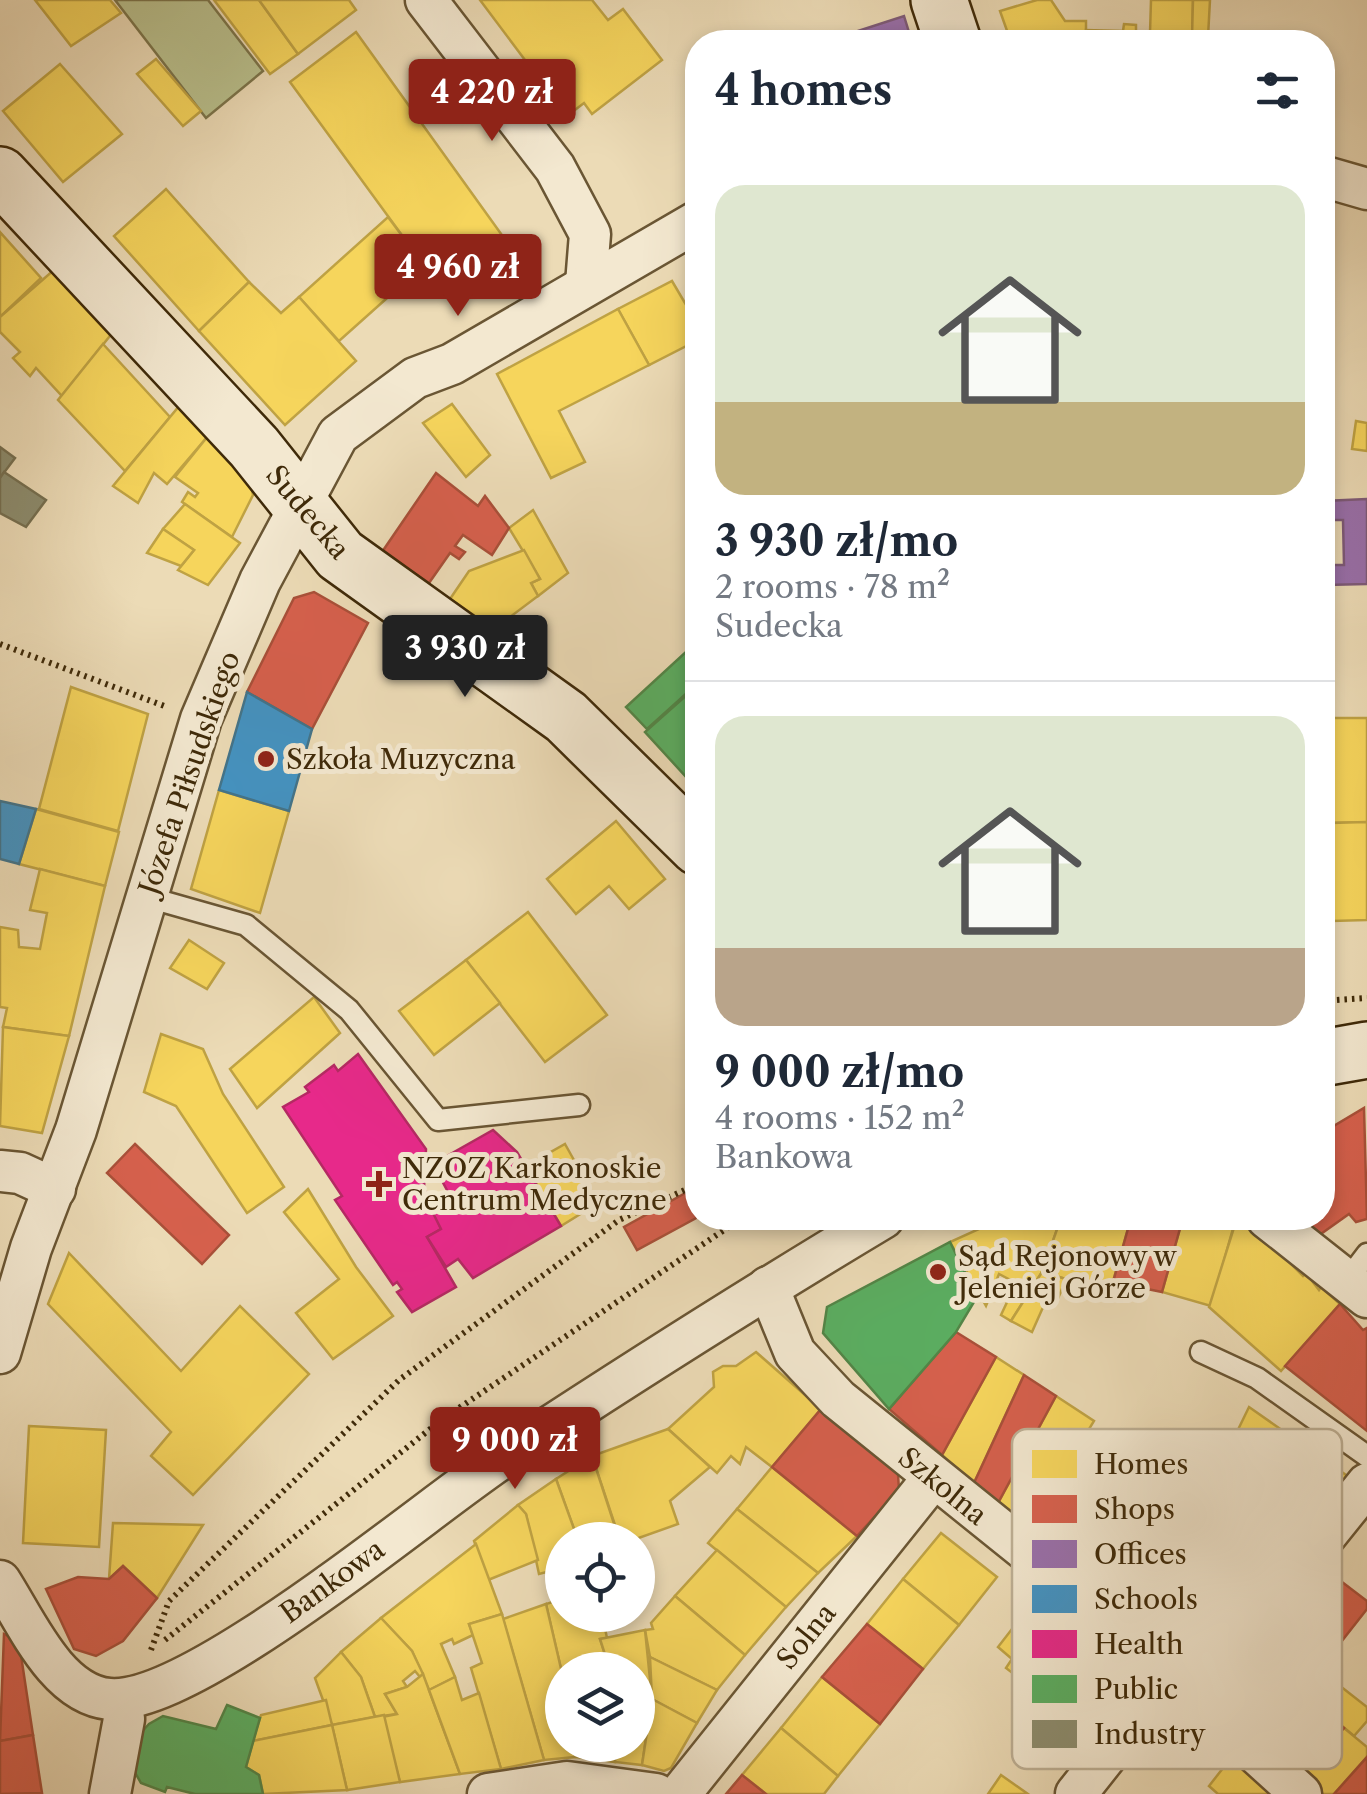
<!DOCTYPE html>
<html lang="en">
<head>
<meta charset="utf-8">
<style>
  :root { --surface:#fff; --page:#f6f6f7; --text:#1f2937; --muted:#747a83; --line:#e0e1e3; --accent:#8f2418 }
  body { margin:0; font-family:"Libre Caslon Text",serif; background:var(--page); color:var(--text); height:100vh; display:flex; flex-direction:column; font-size:38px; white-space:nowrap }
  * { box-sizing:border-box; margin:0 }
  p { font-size:32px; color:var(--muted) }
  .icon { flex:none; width:55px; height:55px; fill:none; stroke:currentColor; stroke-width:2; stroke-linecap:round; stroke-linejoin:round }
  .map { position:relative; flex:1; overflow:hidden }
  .details { position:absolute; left:685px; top:30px; width:650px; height:1200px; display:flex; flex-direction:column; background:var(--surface); border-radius:40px; box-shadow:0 5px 15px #0003 }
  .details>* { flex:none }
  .controls { position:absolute; left:545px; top:1522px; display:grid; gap:20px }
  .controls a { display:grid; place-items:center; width:110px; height:110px; border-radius:50%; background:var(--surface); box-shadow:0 5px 15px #0003; font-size:50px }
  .price { position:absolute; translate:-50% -85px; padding:0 22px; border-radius:10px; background:var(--accent); color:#fff; font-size:32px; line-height:65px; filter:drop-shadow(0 2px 5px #0008) }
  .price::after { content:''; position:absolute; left:50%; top:60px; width:30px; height:22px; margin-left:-15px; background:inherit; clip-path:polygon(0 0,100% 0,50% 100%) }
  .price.on { background:#222; color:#fff }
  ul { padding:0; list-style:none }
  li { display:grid; align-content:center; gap:20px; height:530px; padding:0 30px }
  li+li { border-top:2px solid var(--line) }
  li span { display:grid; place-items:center; height:310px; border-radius:30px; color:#555 }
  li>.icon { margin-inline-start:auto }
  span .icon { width:180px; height:180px; fill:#fffc; stroke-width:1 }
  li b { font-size:42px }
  h2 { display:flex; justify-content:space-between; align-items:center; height:120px; padding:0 30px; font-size:42px }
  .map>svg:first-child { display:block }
  .green { fill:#b9c08d; stroke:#7c754b; stroke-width:2.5 }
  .homes { fill:#f6d55c; stroke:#bfa243; stroke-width:2.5 }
  .shops { fill:#d6604d; stroke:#a95039; stroke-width:2.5 }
  .offices { fill:#9970ab; stroke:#7e5b7a; stroke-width:2.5 }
  .schools { fill:#4393c3; stroke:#42748b; stroke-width:2.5 }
  .health { fill:#e7298a; stroke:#b52963; stroke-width:2.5 }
  .public { fill:#5aae61; stroke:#528647; stroke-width:2.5 }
  .industry { fill:#8c8c6e; stroke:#756f50; stroke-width:2.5 }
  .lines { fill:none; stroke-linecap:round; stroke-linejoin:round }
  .lane-casing { stroke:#6a5634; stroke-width:25 }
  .street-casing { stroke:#6a5634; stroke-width:45 }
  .secondary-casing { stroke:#3f2a09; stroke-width:60 }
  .path { stroke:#3f2a09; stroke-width:6; stroke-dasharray:2.5 5; stroke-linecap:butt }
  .lane { stroke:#f3e8d0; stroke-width:20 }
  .street { stroke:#f3e8d0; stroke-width:40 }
  .secondary { stroke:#f3e8d0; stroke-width:55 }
  .poi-dot { fill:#8f2418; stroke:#f3e8d0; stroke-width:4 }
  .labels { text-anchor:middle; stroke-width:10; stroke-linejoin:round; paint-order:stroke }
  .street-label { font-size:28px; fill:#3f2a09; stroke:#f3e8d0 }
  .poi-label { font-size:28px; fill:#3f2a09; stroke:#f3e8d0; text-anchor:start }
  .key { fill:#f3e8d0; stroke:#bdaf94; stroke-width:2.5 }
  .key-label { font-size:28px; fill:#3f2a09 }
</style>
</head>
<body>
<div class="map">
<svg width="1367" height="1794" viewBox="0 0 1367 1794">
  <rect width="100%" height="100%" fill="#ecdbb6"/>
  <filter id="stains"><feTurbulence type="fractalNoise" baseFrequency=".002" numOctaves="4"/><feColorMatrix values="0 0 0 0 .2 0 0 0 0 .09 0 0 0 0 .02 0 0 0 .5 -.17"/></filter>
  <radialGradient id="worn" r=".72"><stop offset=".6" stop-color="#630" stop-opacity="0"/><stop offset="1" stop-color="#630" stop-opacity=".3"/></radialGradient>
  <polygon class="green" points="115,0 208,0 263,71 206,118"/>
  <g class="homes">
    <polygon points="35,0 110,0 121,13 71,46"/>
    <polygon points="214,0 259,0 298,54 270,74"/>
    <polygon points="259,0 349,0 356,10 298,54"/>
    <polygon points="480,0 592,0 608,20 623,9 662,60 592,114 584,103 567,116"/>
    <polygon points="1037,0 1051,0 1065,21 1086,21 1086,42 1011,42 1000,11"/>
    <polygon points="1151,0 1193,0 1192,41 1086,42 1086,30 1123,31 1124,24 1136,25 1136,32 1150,33"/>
    <polygon points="1193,0 1210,0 1208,37 1192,37"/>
    <polygon points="356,32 504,238 439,286 290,82"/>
    <polygon points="156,59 201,111 183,126 137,74"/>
    <polygon points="60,64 122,134 63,182 3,111"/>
    <polygon points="166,189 249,282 199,331 114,236"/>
    <polygon points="388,217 424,265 339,341 299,297"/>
    <polygon points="0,232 41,278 0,317"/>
    <polygon points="55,269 113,332 62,396 36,368 30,376 13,358 20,352 0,332 0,317"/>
    <polygon points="672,281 698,325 698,340 649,365 618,309"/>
    <polygon points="249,282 281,313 299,297 356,361 285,425 199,331"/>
    <polygon points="618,309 649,365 559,411 585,462 551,478 497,374"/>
    <polygon points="103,344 170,417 125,471 58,400"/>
    <polygon points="1322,378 1329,378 1333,440 1322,441"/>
    <polygon points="452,404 490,455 466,477 423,423"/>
    <polygon points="180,405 208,436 167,484 154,473 138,503 113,486"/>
    <polygon points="1356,421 1367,423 1367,451 1352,449"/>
    <polygon points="208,436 250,480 253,495 232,537 182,502 188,492 195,497 198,493 175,477"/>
    <polygon points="185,504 240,543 208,585 178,570 194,550 163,529"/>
    <polygon points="533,510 568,573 538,596 531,583 540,579 509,528"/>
    <polygon points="163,529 194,550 181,566 147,553"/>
    <polygon points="524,550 540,579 531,583 538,596 494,629 450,599 469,571"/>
    <polygon points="71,687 148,714 118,831 39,809"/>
    <polygon points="1328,718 1367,718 1367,822 1330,823"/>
    <polygon points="219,790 289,811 260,913 191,889"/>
    <polygon points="36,809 119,832 105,886 19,864"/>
    <polygon points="616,821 665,879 629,909 609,886 576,914 547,879"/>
    <polygon points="1367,822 1367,920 1332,921 1330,823"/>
    <polygon points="40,869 105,886 69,1036 3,1027 7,1008 0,1007 0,927 18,930 19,947 40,949 47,913 30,910"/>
    <polygon points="528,912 607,1015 545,1062 466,960"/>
    <polygon points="189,940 224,963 207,989 170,968"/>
    <polygon points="466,960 500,1003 434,1055 399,1011"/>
    <polygon points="314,997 340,1033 257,1108 230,1069"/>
    <polygon points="3,1027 69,1036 42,1133 0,1126"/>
    <polygon points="161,1034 203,1049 223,1094 284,1187 247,1213 176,1106 144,1092"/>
    <polygon points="565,1144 598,1203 561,1226 526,1166"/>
    <polygon points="308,1189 356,1267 393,1316 333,1359 296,1313 339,1279 284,1212"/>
    <polygon points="1003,1218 1061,1218 1042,1272 1011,1321 1001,1315 1016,1283 999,1274 986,1306 950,1242"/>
    <polygon points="1061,1218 1131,1218 1110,1292 1042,1272"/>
    <polygon points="1183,1218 1236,1218 1211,1306 1162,1292"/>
    <polygon points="1237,1218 1237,1223 1250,1223 1303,1276 1306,1273 1319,1290 1321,1287 1340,1304 1281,1371 1209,1307"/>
    <polygon points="69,1253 181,1371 240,1306 309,1374 193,1495 151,1456 171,1432 48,1304"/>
    <polygon points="1042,1272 1066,1279 1057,1301 1048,1296 1032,1332 1011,1321"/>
    <polygon points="756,1352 821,1409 772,1467 746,1447 740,1464 731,1456 717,1473 668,1429 714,1387 713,1372 723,1366 736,1366"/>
    <polygon points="996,1357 1024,1375 974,1483 942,1455"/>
    <polygon points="1056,1396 1094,1421 1029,1528 998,1503"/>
    <polygon points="1249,1407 1359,1484 1287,1580 1237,1544 1262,1500 1217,1473"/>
    <polygon points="29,1426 106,1430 99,1547 23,1543"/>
    <polygon points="668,1429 710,1467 670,1501 678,1524 633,1540 620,1540 592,1456"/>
    <polygon points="592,1456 617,1533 608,1536 609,1540 578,1540 556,1479"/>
    <polygon points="772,1467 857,1536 818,1573 737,1509"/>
    <polygon points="556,1479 578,1540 562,1540 562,1568 539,1574 526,1514 518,1505"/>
    <polygon points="518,1505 526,1514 538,1560 488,1580 474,1541"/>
    <polygon points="737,1509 818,1573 786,1607 708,1543"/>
    <polygon points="113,1523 203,1525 157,1598 123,1566 109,1579"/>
    <polygon points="941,1533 997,1577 959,1625 903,1579"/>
    <polygon points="476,1544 502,1614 469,1624 473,1635 454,1644 452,1639 441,1644 455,1677 429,1690 412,1651 381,1618"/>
    <polygon points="717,1550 786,1607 745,1655 675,1596"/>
    <polygon points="903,1579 959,1625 923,1669 867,1624"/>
    <polygon points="675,1596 745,1655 717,1690 650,1657 645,1630 653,1629 651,1623"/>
    <polygon points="562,1599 562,1615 602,1615 607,1638 600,1639 610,1670 562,1673 546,1604"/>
    <polygon points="1033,1602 1137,1687 1103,1731 1088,1720 1081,1728 1068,1717 1075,1709 1026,1670 1019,1678 1006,1668 1012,1659 998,1647"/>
    <polygon points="546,1604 562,1673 562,1745 574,1745 575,1757 544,1760 503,1619"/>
    <polygon points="502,1614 544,1760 501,1769 471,1668 482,1663 469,1624"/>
    <polygon points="381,1618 412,1651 423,1674 420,1677 415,1671 403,1681 407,1687 385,1694 397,1714 375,1717 361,1677 341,1652"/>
    <polygon points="645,1630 652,1699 642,1765 615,1762 615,1745 638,1745 638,1670 610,1670 600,1639"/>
    <polygon points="341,1652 361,1677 375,1717 332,1725 315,1678"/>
    <polygon points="650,1657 717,1690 697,1723 652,1699"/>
    <polygon points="423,1674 460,1774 400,1782 382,1717 397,1714 385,1694 407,1687"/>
    <polygon points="455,1677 462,1700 479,1693 501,1769 460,1774 429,1690"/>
    <polygon points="822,1677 880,1724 838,1776 781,1728"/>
    <polygon points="1335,1682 1367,1707 1367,1721 1354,1736 1317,1705"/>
    <polygon points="652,1699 697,1723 671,1768 664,1771 642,1765"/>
    <polygon points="326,1700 332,1725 253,1741 261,1715"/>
    <polygon points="384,1715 400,1782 347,1790 332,1725"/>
    <polygon points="332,1725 347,1790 263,1794 259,1775 246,1767 253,1741"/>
    <polygon points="781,1728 838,1776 824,1794 766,1794 742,1775"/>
    <polygon points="1344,1728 1367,1747 1367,1757 1334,1794 1321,1794 1301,1775"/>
    <polygon points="574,1745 615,1745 615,1762 575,1757"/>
    <polygon points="1234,1754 1280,1794 1218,1794 1209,1786"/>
    <polygon points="1001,1775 1028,1794 988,1794"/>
  </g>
  <g class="shops">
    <polygon points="436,473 478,506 485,496 509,528 492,555 463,535 455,546 465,552 459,559 450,553 429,583 382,552"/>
    <polygon points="314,592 368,623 312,729 247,692 294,598"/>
    <polygon points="1364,1108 1367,1219 1356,1222 1349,1214 1318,1236 1305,1218 1322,1218 1322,1133"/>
    <polygon points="135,1144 229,1235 202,1264 107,1173"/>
    <polygon points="698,1186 698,1217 637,1250 624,1227"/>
    <polygon points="1131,1218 1183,1218 1162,1292 1113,1282"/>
    <polygon points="1340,1304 1363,1330 1367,1328 1367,1431 1285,1366"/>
    <polygon points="956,1332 996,1357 942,1455 889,1409"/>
    <polygon points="1024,1375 1056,1396 998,1503 974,1483"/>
    <polygon points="821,1409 898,1474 899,1490 857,1536 772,1467"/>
    <polygon points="123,1566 157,1598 123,1641 96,1656 74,1649 46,1589 78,1577 109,1579"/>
    <polygon points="1325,1569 1367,1601 1367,1609 1264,1740 1222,1701"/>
    <polygon points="867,1624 923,1669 880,1724 822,1677"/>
    <polygon points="4,1634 19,1642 33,1735 0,1741"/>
    <polygon points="1302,1692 1344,1728 1301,1775 1264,1740"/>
    <polygon points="33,1735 42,1793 0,1794 0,1741"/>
    <polygon points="1367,1757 1367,1794 1334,1794"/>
    <polygon points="742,1775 766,1794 726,1794"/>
  </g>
  <g class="offices">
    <polygon points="904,16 912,42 824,42"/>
    <polygon points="1367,499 1367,584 1326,585 1325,565 1344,565 1343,520 1325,520 1324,501"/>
  </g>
  <g class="schools">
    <polygon points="247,692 312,729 289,811 219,790"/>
    <polygon points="0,801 36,809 19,864 0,859"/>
  </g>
  <g class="health">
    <polygon points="358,1054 426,1149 424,1188 441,1229 427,1237 456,1287 412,1312 397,1292 402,1289 397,1282 393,1285 335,1200 342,1196 283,1107 309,1092 305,1087 334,1065 338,1071"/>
    <polygon points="493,1130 517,1152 561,1226 473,1278 458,1259 446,1267 427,1237 441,1229 429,1205 448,1192 433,1164"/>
  </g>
  <g class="public">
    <polygon points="687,651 698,662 698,683 647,729 626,707"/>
    <polygon points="698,685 698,790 645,732"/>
    <polygon points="950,1242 977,1297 956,1332 889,1409 823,1333 827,1307"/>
    <polygon points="227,1705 260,1718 246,1767 259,1775 263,1794 195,1794 167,1787 165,1792 141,1783 133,1769 138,1736 149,1724 163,1716 216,1729"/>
  </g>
  <g class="industry">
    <polygon points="0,447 15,458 0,478"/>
    <polygon points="4,472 46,500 26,527 0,513 0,478"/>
  </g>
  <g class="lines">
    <g class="lane-casing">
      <g id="lane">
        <polyline points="147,897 246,925 349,1010 438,1120 579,1105"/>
        <polyline points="1348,1279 1367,1254"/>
        <polyline points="1201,1352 1257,1378 1367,1456"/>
      </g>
    </g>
    <g class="street-casing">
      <g id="street">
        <polyline points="426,0 555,168 590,234 586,284"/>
        <polyline points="1322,176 1367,189"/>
        <polyline points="0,1171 20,1173 55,1189"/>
        <polyline points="1267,1218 1367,1297"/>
        <polyline points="768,1287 795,1353 838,1399 1174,1670 1195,1698 1301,1794"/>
        <polyline points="0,1353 31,1248 76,1130 201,719 260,581 338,435 415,378 452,364 698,221"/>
        <path d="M 0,1581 C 26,1621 56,1694 109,1699 C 193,1706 426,1508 505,1456 C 630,1374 756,1294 883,1218"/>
        <polyline points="1195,1698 1367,1484"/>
        <polyline points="110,1794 124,1719"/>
        <polyline points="488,1794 567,1782 656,1794"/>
        <polyline points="680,1794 933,1478"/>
        <polyline points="1076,1794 1174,1670"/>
      </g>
    </g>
    <g class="secondary-casing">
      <g id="secondary">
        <polyline points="939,0 953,42"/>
        <polyline points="0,175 254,447 340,555 566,717 698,847"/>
        <polyline points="1322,1058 1367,1050"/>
      </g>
    </g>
    <g class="path">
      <polyline points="0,644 167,707"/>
      <polyline points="1322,1001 1367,998"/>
      <polyline points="165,1640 444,1418 742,1218"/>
      <polyline points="151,1650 169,1601 399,1380 619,1220 698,1184"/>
    </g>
    <use href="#lane" class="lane"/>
    <use href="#street" class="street"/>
    <use href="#secondary" class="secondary"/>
  </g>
  <g class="poi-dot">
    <circle cx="266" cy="759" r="10"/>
    <path d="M374 1169h10v10h10v10h-10v10h-10v-10h-10v-10h10z"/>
    <circle cx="938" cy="1272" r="10"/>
  </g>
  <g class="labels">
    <g class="street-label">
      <text transform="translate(308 512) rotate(50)" y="10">Sudecka</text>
      <text transform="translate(189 773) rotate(-71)" y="10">Józefa Piłsudskiego</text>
      <text transform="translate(943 1486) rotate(39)" y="10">Szkolna</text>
      <text transform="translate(332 1581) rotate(-36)" y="10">Bankowa</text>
      <text transform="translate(806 1636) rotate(-51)" y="10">Solna</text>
    </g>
    <g class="poi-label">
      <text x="286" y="769">Szkoła Muzyczna</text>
      <text x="402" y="1178">NZOZ Karkonoskie<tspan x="402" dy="32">Centrum Medyczne</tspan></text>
      <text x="958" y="1266">Sąd Rejonowy w<tspan x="958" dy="32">Jeleniej Górze</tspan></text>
    </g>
  </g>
  <rect x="1012" y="1429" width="330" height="340" rx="15" class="key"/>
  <rect x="1032" y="1450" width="45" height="28" fill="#f6d55c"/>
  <rect x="1032" y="1495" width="45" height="28" fill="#d6604d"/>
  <rect x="1032" y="1540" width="45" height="28" fill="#9970ab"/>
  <rect x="1032" y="1585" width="45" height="28" fill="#4393c3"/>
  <rect x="1032" y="1630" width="45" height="28" fill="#e7298a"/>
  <rect x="1032" y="1675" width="45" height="28" fill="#5aae61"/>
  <rect x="1032" y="1720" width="45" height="28" fill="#8c8c6e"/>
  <g class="key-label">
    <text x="1094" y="1474">Homes</text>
    <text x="1094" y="1519">Shops</text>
    <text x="1094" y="1564">Offices</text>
    <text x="1094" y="1609">Schools</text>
    <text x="1094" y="1654">Health</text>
    <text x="1094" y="1699">Public</text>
    <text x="1094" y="1744">Industry</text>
  </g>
  <rect width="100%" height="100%" filter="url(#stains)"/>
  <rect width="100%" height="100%" fill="url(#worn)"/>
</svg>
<div class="controls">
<a><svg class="icon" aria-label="locate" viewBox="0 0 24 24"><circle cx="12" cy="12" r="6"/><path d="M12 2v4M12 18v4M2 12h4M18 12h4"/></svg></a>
<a><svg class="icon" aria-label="layers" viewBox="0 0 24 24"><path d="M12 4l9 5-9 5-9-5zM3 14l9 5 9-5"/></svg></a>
</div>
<b class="price" style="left:492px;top:144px">4 220 zł</b>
<b class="price" style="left:458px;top:319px">4 960 zł</b>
<b class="price on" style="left:465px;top:700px">3 930 zł</b>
<b class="price" style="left:515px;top:1492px">9 000 zł</b>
<section class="details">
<h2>4 homes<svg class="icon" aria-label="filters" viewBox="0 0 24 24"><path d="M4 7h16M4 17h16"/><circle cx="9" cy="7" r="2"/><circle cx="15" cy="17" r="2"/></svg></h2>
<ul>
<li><span style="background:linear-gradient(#dfe7d0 70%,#c2b280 0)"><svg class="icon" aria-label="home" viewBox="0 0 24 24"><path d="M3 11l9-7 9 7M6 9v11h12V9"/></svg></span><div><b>3 930 zł/mo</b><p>2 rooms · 78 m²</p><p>Sudecka</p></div></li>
<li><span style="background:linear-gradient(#dfe7d0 75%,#b9a48a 0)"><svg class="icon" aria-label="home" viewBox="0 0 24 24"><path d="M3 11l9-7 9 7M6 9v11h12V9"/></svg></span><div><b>9 000 zł/mo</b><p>4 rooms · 152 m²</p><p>Bankowa</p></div></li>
</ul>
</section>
</div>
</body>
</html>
